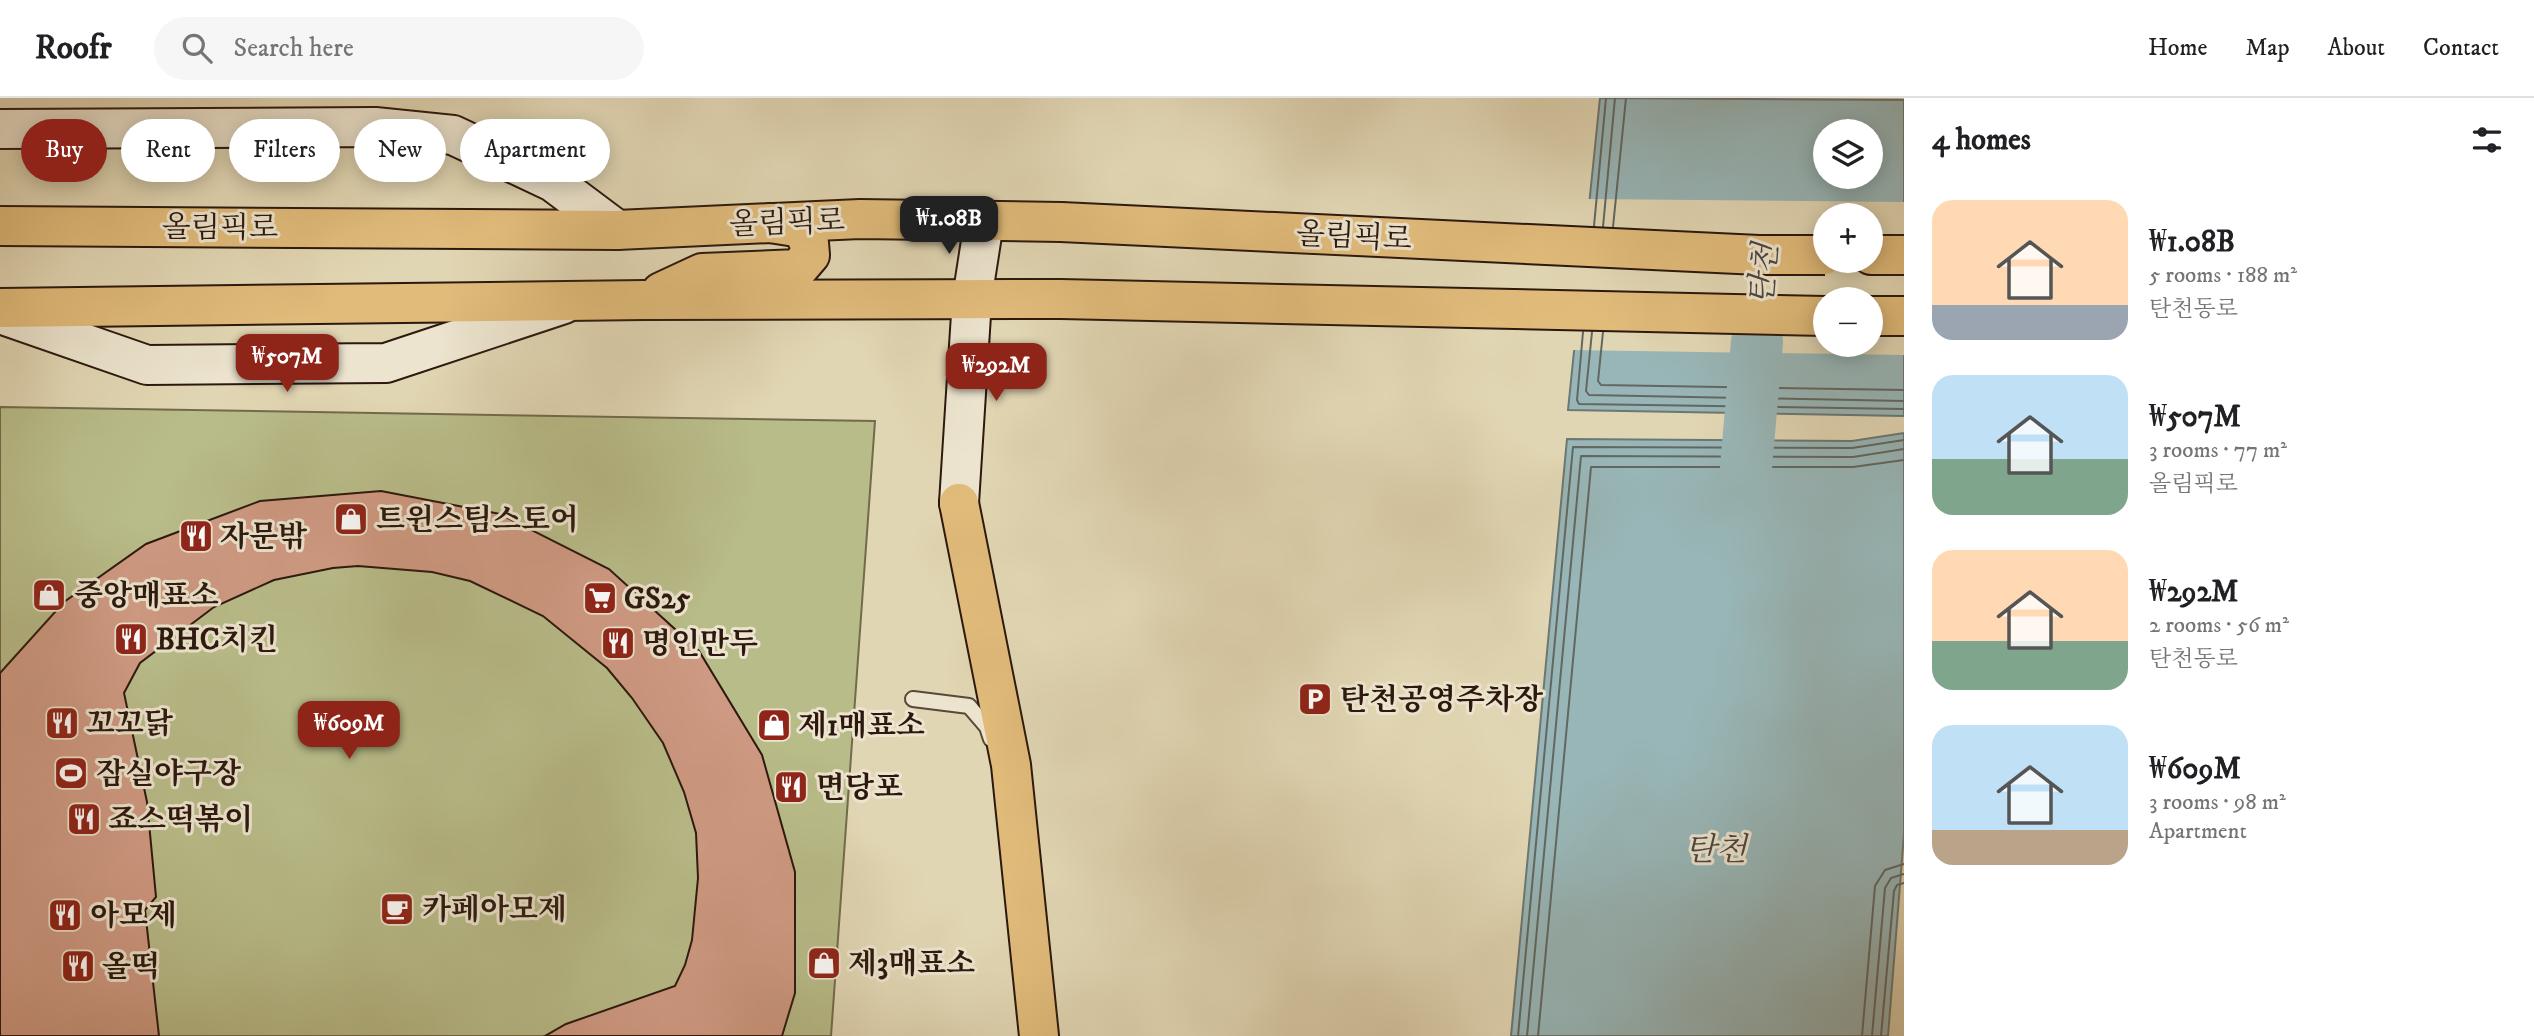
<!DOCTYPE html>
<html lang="en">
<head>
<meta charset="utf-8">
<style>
  :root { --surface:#fff; --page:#f6f6f6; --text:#202124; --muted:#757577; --line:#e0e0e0; --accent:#8f2418 }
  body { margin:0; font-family:"IM FELL DW Pica","Noto Serif KR",serif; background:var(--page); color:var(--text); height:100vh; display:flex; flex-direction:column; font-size:26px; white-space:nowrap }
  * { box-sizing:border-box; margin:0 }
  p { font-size:23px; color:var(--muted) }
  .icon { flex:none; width:38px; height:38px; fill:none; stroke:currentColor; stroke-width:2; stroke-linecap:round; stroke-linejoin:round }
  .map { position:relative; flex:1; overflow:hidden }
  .sheet { display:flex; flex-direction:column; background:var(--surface); width:630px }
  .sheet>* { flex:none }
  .banner { position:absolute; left:21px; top:21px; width:665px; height:63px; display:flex; gap:14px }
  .buttons { position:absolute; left:1813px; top:21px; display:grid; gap:14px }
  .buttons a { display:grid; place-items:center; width:70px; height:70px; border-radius:50%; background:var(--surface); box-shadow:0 4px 18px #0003; font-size:35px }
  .price { position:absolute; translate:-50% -60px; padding:0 16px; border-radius:14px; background:var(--accent); color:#fff; font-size:23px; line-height:46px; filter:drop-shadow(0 2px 4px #0008) }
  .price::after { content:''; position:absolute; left:50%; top:42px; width:21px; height:16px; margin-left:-10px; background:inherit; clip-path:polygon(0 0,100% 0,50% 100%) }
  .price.active { background:#222; color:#fff }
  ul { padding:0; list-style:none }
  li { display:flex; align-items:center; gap:21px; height:175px; padding:0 28px }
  li span { display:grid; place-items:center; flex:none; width:196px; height:140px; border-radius:21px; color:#555 }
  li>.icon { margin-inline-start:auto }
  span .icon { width:84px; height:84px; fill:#fffc; stroke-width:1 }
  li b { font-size:30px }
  h2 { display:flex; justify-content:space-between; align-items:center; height:84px; padding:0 28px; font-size:30px }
  .chip { padding:0 24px; border-radius:32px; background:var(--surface); box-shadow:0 4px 18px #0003; font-size:24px; line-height:63px }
  .chip.active { background:var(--accent); color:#fff }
  header { display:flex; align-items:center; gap:42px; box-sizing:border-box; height:98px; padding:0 35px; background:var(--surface); border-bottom:2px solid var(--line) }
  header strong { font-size:33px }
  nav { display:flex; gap:38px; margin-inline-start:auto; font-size:24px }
  .search { width:490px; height:63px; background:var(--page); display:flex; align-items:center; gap:18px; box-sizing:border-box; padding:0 24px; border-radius:38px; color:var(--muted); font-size:26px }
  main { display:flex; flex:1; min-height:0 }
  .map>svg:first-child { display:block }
  .green { fill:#b8bc89; stroke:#726a4c; stroke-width:2 }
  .water { fill:#98b6b7; stroke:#6d7773; stroke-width:2; fill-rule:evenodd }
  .pier { fill:#e1d6b3; fill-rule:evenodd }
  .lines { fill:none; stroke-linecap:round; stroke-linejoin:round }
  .shore { stroke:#626762; stroke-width:2 }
  .river { stroke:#98b6b7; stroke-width:52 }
  .building { fill:#cf9a83; stroke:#2c180e; stroke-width:2 }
  .lane-casing { stroke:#594837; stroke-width:18 }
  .secondary-casing { stroke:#2c180e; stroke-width:42 }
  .primary-casing { stroke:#2c180e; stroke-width:42 }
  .highway-casing { stroke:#2c180e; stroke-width:42 }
  .lane { stroke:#ece4ce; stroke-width:14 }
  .secondary { stroke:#ece4ce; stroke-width:38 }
  .primary { stroke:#e0bb7a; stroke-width:38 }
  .highway { stroke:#e0bb7a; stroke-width:38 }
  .primary-bridge-casing { stroke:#2c180e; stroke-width:42; stroke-linecap:butt }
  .primary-bridge { stroke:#e0bb7a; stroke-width:38 }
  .labels { text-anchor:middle; stroke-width:6; stroke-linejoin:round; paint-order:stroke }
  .street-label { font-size:30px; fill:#2c180e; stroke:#ece4ce }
  .poi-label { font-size:30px; font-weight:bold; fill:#2c180e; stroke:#ece4ce; text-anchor:start }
  .water-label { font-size:32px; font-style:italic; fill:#4c4741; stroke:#ece4ce }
</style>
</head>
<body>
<header>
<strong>Roofr</strong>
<div class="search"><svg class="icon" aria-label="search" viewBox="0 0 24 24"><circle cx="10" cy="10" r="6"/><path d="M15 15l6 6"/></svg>Search here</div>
<nav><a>Home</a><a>Map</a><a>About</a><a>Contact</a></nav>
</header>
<main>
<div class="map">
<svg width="1904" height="938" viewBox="0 0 1904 938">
  <rect width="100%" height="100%" fill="#e1d6b3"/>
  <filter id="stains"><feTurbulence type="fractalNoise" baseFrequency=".00286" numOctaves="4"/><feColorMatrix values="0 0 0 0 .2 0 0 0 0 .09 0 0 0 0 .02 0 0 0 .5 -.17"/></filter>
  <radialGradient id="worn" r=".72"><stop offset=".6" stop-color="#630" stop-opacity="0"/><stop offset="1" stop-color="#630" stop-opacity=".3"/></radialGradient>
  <polygon class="green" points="0,309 875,323 831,938 0,938"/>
  <g class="water">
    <path d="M 1600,0 L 1904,2 L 1904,318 L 1568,312 ZM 1825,33 L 1871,33 L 1871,79 L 1825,79 ZM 1825,117 L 1871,117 L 1871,163 L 1825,163 ZM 1825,201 L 1871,201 L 1871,247 L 1825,247 Z"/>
    <polygon points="1904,335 1904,736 1888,938 1511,938 1567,341 1852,343"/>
  </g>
  <path class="pier" d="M 1586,101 L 1904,104 L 1904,257 L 1571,252 ZM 1825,117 L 1871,117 L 1871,163 L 1825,163 ZM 1825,201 L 1871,201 L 1871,247 L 1825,247 Z"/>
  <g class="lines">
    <g class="shore">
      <polyline points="1594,128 1606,0"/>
      <polyline points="1603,129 1615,0"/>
      <polyline points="1613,129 1626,0"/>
      <polyline points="1583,234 1577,302 1579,306 1904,311"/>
      <polyline points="1592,234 1586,293 1589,297 1904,303"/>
      <polyline points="1603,234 1598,283 1601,287 1904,292"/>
      <polyline points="1518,938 1573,349 1852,350 1904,342"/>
      <polyline points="1527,938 1581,358 1853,359 1904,351"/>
      <polyline points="1538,938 1591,369 1853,369 1904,362"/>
      <polyline points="1862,938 1875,788 1885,772 1904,766"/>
      <polyline points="1872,938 1885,790 1891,780 1904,776"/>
      <polyline points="1881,938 1894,793 1897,787 1904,785"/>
    </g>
    <polyline class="river" points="1742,415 1757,244"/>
  </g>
  <polygon class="building" points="381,393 500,416 609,471 699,553 762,657 795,774 795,895 782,938 545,938 566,926 675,888 685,867 692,842 698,780 696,735 684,694 663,645 632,600 607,570 543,518 470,483 432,474 358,468 333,470 274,482 214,509 140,565 124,595 147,704 156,799 145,812 159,938 0,938 0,575 64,504 146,446 260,403"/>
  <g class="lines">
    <g class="lane-casing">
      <polyline id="lane" points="913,601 969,608 987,629 991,641"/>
    </g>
    <g class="secondary-casing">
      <g id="secondary">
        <polyline points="0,31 375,29 453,37 553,84 617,132"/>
        <polyline points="0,216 147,267 386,265 564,206"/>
        <polyline points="959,405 972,201 984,124"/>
      </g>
    </g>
    <g class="primary-casing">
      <g id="primary">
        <polyline points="0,128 617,132 860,121 1061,124"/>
        <polyline points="1871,157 1904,157"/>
        <polyline points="661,194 702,175 798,171 810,157 809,145 802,130 770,125"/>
        <polyline points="0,210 644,202 1061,201 1825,218"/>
        <polyline points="1871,218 1904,218"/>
      </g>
    </g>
    <g class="highway-casing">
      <polyline id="highway" points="959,405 1011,667 1039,938"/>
    </g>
    <use href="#lane" class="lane"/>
    <use href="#secondary" class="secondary"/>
    <use href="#primary" class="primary"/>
    <use href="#highway" class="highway"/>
    <g class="primary-bridge-casing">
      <polyline id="primary-bridge" points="1061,124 1759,157 1825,157"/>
    </g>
    <use href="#primary-bridge" class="primary-bridge"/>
  </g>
  <defs>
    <g id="shop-square" transform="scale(1.75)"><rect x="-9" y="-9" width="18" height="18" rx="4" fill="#8f2418" stroke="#ece4ce"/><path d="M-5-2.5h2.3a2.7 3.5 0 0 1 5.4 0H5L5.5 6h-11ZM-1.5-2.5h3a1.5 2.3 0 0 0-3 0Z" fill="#fff"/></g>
    <g id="restaurant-square" transform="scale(1.75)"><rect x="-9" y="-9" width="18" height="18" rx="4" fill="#8f2418" stroke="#ece4ce"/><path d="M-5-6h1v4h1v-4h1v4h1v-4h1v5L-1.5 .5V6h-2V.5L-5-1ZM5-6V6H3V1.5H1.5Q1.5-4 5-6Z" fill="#fff"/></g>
    <g id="supermarket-square" transform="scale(1.75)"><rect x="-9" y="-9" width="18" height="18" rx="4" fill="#8f2418" stroke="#ece4ce"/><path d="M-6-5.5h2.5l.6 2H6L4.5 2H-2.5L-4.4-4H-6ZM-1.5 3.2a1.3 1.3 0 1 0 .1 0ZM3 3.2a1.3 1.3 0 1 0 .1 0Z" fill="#fff"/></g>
    <g id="parking-square" transform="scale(1.75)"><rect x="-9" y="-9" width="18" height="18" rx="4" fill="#8f2418" stroke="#ece4ce"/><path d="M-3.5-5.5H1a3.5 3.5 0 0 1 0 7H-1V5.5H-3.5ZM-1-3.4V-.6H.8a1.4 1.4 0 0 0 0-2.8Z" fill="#fff"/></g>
    <g id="stadium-square" transform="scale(1.75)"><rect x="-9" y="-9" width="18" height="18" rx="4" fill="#8f2418" stroke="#ece4ce"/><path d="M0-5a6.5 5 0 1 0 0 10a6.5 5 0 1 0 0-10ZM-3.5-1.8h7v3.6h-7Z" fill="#fff"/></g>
    <g id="cafe-square" transform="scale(1.75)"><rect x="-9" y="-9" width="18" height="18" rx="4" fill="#8f2418" stroke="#ece4ce"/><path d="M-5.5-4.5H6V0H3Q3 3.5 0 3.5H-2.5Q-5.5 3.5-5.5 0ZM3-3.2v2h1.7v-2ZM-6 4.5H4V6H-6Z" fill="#fff"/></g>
  </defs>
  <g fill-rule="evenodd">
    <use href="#shop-square" x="351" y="421"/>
    <use href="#restaurant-square" x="196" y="438"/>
    <use href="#shop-square" x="49" y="497"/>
    <use href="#supermarket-square" x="600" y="500"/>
    <use href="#restaurant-square" x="131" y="541"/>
    <use href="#restaurant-square" x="618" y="545"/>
    <use href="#parking-square" x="1315" y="601"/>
    <use href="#restaurant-square" x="62" y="625"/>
    <use href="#shop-square" x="774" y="627"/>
    <use href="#stadium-square" x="71" y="675"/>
    <use href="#restaurant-square" x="791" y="689"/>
    <use href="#restaurant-square" x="84" y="721"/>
    <use href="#cafe-square" x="397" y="811"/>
    <use href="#restaurant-square" x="65" y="817"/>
    <use href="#shop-square" x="824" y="865"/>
    <use href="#restaurant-square" x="78" y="868"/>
  </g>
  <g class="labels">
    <g class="street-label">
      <text transform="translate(787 124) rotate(-2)" y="10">올림픽로</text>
      <text x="220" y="139">올림픽로</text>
      <text transform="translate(1354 138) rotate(3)" y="10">올림픽로</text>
    </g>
    <g class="poi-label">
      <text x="376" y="431">트윈스팀스토어</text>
      <text x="220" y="448">자문밖</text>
      <text x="74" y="507">중앙매표소</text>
      <text x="624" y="510">GS25</text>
      <text x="156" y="551">BHC치킨</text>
      <text x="642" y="555">명인만두</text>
      <text x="1340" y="611">탄천공영주차장</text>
      <text x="86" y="635">꼬꼬닭</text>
      <text x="798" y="637">제1매표소</text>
      <text x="96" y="685">잠실야구장</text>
      <text x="816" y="699">면당포</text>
      <text x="108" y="731">죠스떡볶이</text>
      <text x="422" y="821">카페아모제</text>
      <text x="90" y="827">아모제</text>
      <text x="848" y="875">제3매표소</text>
      <text x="102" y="878">올떡</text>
    </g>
    <g class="water-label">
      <text transform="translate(1763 176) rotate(-85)" y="11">탄천</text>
      <text x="1716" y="762">탄천</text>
    </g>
  </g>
  <rect width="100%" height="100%" filter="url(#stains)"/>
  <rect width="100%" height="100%" fill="url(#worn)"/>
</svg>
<div class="buttons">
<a><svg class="icon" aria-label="layers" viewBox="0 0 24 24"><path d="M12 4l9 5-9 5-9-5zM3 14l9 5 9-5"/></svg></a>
<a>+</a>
<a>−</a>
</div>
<b class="price active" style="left:949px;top:158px">₩1.08B</b>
<b class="price" style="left:287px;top:296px">₩507M</b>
<b class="price" style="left:996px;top:305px">₩292M</b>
<b class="price" style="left:349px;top:663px">₩609M</b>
<div class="banner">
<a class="chip active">Buy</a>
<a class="chip">Rent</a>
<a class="chip">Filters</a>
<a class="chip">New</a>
<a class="chip">Apartment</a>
</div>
</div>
<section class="sheet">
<h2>4 homes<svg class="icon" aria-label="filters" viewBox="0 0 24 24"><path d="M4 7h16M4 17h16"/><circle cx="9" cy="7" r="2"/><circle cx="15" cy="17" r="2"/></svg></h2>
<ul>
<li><span style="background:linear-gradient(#ffd9b3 75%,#9aa5b1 0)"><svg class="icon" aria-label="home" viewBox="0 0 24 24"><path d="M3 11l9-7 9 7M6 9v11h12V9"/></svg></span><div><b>₩1.08B</b><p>5 rooms · 188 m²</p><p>탄천동로</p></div></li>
<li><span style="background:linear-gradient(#bfe0f5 60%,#7fa58c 0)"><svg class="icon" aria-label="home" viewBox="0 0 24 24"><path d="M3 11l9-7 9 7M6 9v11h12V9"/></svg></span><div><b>₩507M</b><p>3 rooms · 77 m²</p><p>올림픽로</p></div></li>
<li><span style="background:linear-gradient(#ffd9b3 65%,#7fa58c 0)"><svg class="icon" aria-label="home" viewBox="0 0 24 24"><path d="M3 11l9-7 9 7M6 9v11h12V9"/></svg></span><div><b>₩292M</b><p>2 rooms · 56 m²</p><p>탄천동로</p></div></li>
<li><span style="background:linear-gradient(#bfe0f5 75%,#b9a48a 0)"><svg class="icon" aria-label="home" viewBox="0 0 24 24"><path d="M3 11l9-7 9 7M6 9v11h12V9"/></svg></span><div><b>₩609M</b><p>3 rooms · 98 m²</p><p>Apartment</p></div></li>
</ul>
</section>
</main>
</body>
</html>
